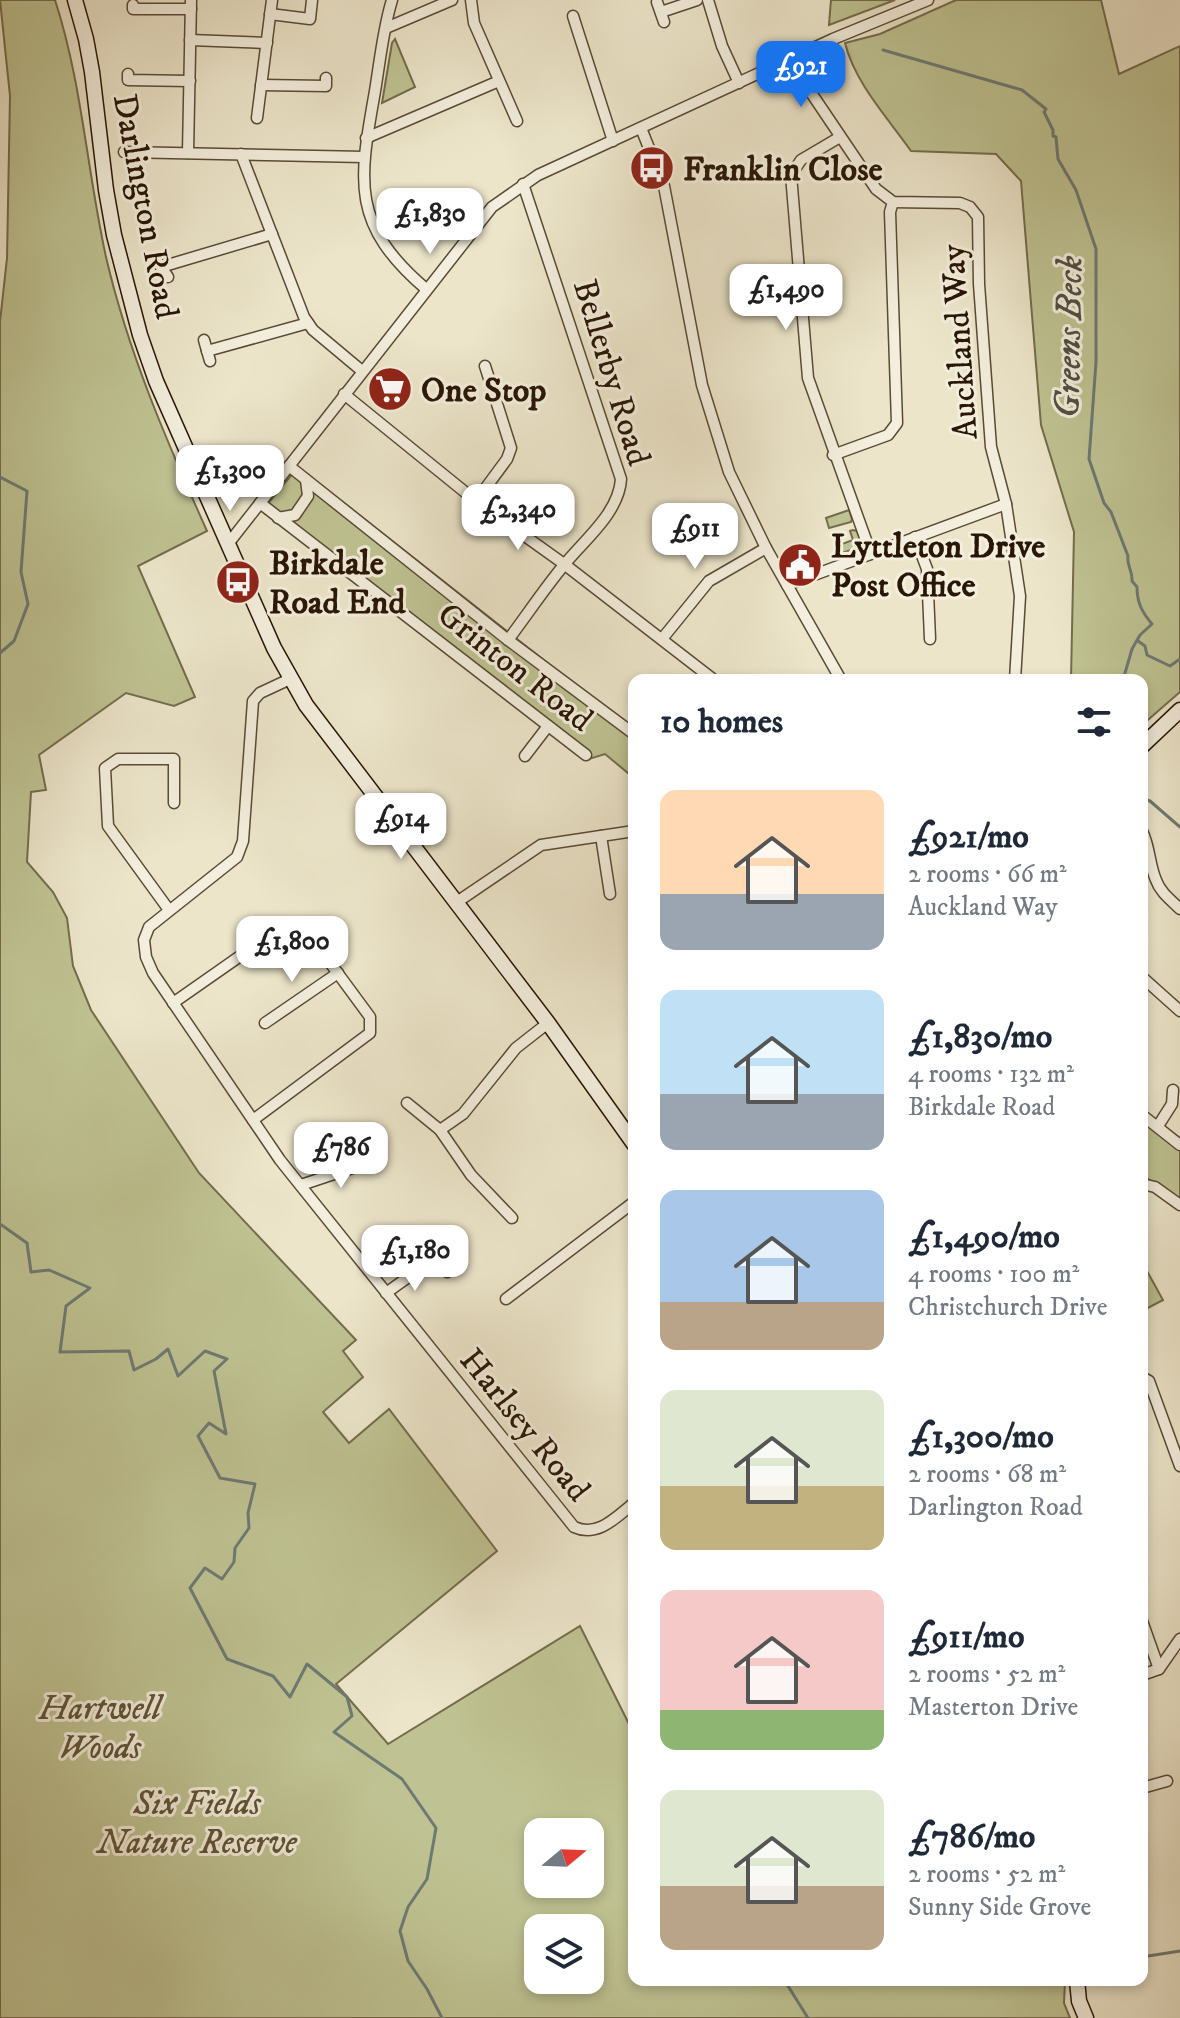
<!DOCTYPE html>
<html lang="en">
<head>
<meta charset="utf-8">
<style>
  :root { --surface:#fff; --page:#f6f6f7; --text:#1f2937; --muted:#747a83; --accent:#1a73e8 }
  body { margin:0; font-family:"IM FELL DW Pica",serif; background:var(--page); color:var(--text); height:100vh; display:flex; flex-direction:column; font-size:30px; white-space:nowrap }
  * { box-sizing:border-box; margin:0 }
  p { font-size:26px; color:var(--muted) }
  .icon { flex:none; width:44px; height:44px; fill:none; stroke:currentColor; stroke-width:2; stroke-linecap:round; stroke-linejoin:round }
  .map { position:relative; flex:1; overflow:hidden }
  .side { position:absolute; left:628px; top:674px; width:520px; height:1312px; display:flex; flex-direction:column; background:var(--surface); border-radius:16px; box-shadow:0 4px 12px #0003 }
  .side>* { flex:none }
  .needle { width:52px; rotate:71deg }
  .controls { position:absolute; left:524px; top:1818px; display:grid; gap:16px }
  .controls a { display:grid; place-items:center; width:80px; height:80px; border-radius:16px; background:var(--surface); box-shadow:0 4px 12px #0003; font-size:40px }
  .price { position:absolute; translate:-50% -68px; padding:0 18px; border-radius:16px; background:#fff; color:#222; font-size:26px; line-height:52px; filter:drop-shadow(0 2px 4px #0008) }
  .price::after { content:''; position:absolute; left:50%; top:48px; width:24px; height:18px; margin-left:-12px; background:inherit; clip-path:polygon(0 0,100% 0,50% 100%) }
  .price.active { background:var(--accent); color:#fff }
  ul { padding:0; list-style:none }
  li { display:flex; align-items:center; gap:24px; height:200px; padding:0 32px }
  li span { display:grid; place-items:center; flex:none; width:224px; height:160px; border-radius:16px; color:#555 }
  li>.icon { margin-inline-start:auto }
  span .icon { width:96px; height:96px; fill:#fffc; stroke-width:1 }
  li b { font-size:34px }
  h2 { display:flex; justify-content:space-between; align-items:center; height:96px; padding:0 32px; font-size:34px }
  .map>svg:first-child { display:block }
  .green { fill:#bfc292; stroke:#746c4c; stroke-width:2; fill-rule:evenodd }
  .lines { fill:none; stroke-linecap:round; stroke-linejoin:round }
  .stream { stroke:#6d7a73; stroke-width:3 }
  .street-casing { stroke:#5a4a36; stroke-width:13 }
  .secondary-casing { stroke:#291605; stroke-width:17 }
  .street { stroke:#f3eedd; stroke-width:10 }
  .secondary { stroke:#f3eedd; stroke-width:14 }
  .labels { text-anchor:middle; stroke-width:6; stroke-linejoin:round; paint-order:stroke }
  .poi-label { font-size:34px; font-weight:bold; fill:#291605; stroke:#f3eedd; text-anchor:start }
  .street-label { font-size:34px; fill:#291605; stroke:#f3eedd }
  .park-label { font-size:34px; font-style:italic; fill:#5e5236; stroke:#f3eedd }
  .water-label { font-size:36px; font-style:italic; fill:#515045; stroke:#f3eedd }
</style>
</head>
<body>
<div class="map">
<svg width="1180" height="2018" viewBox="0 0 1180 2018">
  <rect width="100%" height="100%" fill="#ece5ca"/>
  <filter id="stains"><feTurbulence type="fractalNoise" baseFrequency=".0025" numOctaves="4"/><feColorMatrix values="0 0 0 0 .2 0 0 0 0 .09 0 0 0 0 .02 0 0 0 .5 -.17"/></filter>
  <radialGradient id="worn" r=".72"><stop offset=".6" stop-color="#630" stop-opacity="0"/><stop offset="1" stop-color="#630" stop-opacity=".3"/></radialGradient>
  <g class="green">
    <path d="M 0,0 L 55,0 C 82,83 87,171 106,257 C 128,352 167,442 207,531 L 138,566 L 195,697 L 174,706 L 126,693 L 39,755 L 46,790 L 31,792 L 27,862 L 53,892 L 67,918 L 73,966 L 91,1010 L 199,1173 L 356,1340 L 343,1351 L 363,1377 L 323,1412 L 349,1443 L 389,1409 L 497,1551 L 336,1684 L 388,1744 L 580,1626 L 634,1734 L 634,1980 L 1065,1980 L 1064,2003 L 1070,2018 L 0,2018 L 0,322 L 7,258 L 10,96 ZM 538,1832 L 590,1832 L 590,1884 L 538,1884 ZM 538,1928 L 590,1928 L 590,1980 L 538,1980 Z"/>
    <polygon points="831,0 895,0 829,25"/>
    <path d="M 956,0 L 1101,0 L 1119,74 L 1180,46 L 1180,692 L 1142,725 L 1142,680 L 1071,680 L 1074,532 L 1041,425 L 1021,181 L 996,154 L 911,151 C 887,117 855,83 845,43 L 880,34 Z"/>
    <polygon points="395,39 415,87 382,103 392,43"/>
    <polygon points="298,467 634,731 634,778 605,754 589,759 262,511"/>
    <polygon points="849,510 852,519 851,522 829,528 826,518"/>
    <polygon points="853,530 857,531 862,546 837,555 834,547 853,540 850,531"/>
    <polygon points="1142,1116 1180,1146 1180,1204 1142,1174"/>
    <polygon points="1142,1262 1163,1300 1142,1311"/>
  </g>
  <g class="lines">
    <g class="stream">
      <path d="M 883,50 L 1022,90 L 1046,109 L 1044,112 L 1053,130 L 1053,136 L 1056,137 L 1058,159 L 1076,190 L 1096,249 L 1096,362 L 1089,459 L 1104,503 L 1111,512 L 1128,556 C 1126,564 1133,571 1132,581 L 1137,587 C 1137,603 1142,612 1152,624 L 1140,635 L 1132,649 L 1123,680"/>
      <polyline points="0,477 27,491 21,572 28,604 14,641 0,653"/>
      <polyline points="1138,641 1145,646 1147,655 1170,666 1180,659"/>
      <polyline points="1142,798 1150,801 1180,827"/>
      <polyline points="0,1224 27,1243 31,1272 49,1270 90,1288 66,1306 60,1352 129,1351 134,1370 156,1359 168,1349 178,1376 205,1351 227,1359 214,1371 226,1434 209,1423 198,1436 220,1478 255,1484 248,1513 249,1528 235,1548 234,1562 222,1579 205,1568 190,1588 227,1659 273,1676 290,1697 307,1664 347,1697 352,1716 334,1732 402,1779 436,1828 427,1879 408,1907 400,1931 408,1961 427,1989 442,2018"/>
      <polyline points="1142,1957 1180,1951"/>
      <polyline points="794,1980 788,1986 808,2018"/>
    </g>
    <g class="street-casing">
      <g id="street">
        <path d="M 392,0 C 383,29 380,61 375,91 C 359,181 350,224 426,289"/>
        <polyline points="471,0 474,23 517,121"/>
        <polyline points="708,0 722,46 739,83"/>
        <polyline points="657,2 664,22"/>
        <polyline points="133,5 133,9 191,9"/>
        <polyline points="661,12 697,0"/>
        <polyline points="270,14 310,19 312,0"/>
        <polyline points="573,16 613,141"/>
        <polyline points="386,28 452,0"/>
        <polyline points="190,40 267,43"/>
        <polyline points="789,60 876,189 893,202 960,203 970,207 978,217 979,284 991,447 1006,504 1020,596 1015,680"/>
        <polyline points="128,74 128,80 190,81"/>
        <polyline points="261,85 326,86 326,78"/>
        <polyline points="257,118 272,0"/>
        <polyline points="641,128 664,186 702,385 729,472 766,548 841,680"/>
        <polyline points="840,137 801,160 791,175 808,378 871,554"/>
        <polyline points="366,138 499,81"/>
        <polyline points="124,152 364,157"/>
        <polyline points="188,153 191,0"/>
        <polyline points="241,154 304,317 313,330 362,371"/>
        <polyline points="155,258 168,277"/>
        <polyline points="161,267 272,234"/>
        <polyline points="204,340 210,361"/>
        <polyline points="207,351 308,323"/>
        <polyline points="344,394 476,501 564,564 714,680"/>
        <polyline points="833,455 888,435 897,423 890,212 893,202"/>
        <polyline points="289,466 508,640 634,734"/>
        <polyline points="476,501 507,459 511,448 485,366"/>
        <polyline points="260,503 586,755"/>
        <polyline points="278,518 295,515 308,496 306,480"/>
        <polyline points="915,537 927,569 930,639"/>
        <polyline points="228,544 492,207 538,175 833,39 928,0"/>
        <polyline points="787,585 1006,504"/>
        <polyline points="662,639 709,581 766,548"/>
        <path d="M 508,640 C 527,615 544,589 564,565 C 584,540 619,513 621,479 L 523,184"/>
        <path d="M 290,679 L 260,693 L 253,701 L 243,841 L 237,857 L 149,927 L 144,940 L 146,957 L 153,973 L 280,1160 L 574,1527 C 598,1538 616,1517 634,1503"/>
        <polyline points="525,756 548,726"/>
        <path d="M 1142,831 C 1150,847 1149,864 1156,880 C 1160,892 1171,900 1180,909"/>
        <polyline points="601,836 610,894"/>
        <polyline points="457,902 541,845 634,831"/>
        <polyline points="169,910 108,826 105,768 118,759 174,759 174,803"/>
        <polyline points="1142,977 1180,1011"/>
        <polyline points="173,1003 286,924 303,926 370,1017 370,1033 253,1120"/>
        <polyline points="265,1023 338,973"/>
        <polyline points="407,1103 440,1130"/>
        <polyline points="1142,1115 1180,1145"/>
        <polyline points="1158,1126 1172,1104 1173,1090"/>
        <polyline points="1142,1184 1155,1187 1180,1205"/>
        <polyline points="301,1185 370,1162"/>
        <polyline points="512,1218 471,1175 440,1130 463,1114 516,1048 548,1023"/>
        <polyline points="386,1293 435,1258 447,1272"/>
        <polyline points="506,1299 634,1202"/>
        <polyline points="1142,1377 1149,1381 1180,1466"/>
        <polyline points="1142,1621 1159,1669"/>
        <polyline points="1142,1675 1159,1669 1180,1639"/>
        <polyline points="1142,1788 1167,1781"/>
      </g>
    </g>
    <g class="secondary-casing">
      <g id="secondary">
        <polyline points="75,0 86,39 92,72 106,190 114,235 140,335 156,381 274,648 306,705 548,1023 634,1144"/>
        <polyline points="1142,746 1180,710"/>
        <polyline points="1077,1980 1079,2001 1086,2018"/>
      </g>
    </g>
    <use href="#street" class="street"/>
    <use href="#secondary" class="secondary"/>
  </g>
  <defs>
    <g id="bus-disc" transform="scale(2.3)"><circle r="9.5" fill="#8f2418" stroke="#f3eedd"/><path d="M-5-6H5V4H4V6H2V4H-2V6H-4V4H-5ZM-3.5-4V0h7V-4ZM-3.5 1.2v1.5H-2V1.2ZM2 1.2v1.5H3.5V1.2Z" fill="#fff"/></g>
    <g id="supermarket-disc" transform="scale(2.3)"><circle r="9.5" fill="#8f2418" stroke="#f3eedd"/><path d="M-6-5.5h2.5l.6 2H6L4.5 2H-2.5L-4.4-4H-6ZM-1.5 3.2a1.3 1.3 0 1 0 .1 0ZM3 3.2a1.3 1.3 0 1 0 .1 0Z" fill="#fff"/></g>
    <g id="civic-disc" transform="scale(2.3)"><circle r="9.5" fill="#8f2418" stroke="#f3eedd"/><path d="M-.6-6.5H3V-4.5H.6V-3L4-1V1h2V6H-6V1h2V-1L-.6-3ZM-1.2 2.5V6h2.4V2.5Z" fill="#fff"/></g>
  </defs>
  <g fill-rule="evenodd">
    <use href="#bus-disc" x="652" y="168"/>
    <use href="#supermarket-disc" x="390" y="389"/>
    <use href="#civic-disc" x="800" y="565"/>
    <use href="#bus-disc" x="238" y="582"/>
  </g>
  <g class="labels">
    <g class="poi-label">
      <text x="683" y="180">Franklin Close</text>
      <text x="421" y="401">One Stop</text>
      <text x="831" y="557">Lyttleton Drive<tspan x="831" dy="39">Post Office</tspan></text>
      <text x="269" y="574">Birkdale<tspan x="269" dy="39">Road End</tspan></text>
    </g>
    <g class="street-label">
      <text transform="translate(147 206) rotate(79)" y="12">Darlington Road</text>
      <text transform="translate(958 342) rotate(-94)" y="12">Auckland Way</text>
      <text transform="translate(613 372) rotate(73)" y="12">Bellerby Road</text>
      <text transform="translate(516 666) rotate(38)" y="12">Grinton Road</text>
      <text transform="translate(526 1424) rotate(51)" y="12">Harlsey Road</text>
    </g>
    <g class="park-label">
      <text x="100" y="1719">Hartwell<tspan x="100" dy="39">Woods</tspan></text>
      <text x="197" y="1814">Six Fields<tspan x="197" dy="39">Nature Reserve</tspan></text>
    </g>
    <g class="water-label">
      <text transform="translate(1067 337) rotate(-89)" y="13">Greens Beck</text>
    </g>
  </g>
  <rect width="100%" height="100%" filter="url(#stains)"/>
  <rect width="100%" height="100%" fill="url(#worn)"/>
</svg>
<div class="controls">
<a><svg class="needle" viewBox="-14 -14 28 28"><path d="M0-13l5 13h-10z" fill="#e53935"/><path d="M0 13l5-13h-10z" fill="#747a83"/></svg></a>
<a><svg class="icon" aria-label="layers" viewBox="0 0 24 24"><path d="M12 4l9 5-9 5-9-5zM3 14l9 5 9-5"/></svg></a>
</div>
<b class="price active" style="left:801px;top:109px">£921</b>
<b class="price" style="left:430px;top:256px">£1,830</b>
<b class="price" style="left:786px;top:332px">£1,490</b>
<b class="price" style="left:230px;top:513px">£1,300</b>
<b class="price" style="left:518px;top:552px">£2,340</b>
<b class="price" style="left:695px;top:571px">£911</b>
<b class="price" style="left:401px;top:861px">£914</b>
<b class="price" style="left:292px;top:984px">£1,800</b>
<b class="price" style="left:341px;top:1190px">£786</b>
<b class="price" style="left:415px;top:1293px">£1,180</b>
<section class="side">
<h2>10 homes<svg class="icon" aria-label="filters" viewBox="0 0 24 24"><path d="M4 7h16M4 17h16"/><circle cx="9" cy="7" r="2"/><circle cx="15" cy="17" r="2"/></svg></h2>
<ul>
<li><span style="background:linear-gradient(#ffd9b3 65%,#9aa5b1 0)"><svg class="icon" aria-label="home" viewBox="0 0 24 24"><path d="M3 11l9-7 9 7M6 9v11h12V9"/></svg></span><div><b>£921/mo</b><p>2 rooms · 66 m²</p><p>Auckland Way</p></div></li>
<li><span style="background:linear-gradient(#bfe0f5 65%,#9aa5b1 0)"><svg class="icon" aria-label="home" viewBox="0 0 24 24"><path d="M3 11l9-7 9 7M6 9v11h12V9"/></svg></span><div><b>£1,830/mo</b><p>4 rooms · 132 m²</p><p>Birkdale Road</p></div></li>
<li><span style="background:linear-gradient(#a9c7e8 70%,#b9a48a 0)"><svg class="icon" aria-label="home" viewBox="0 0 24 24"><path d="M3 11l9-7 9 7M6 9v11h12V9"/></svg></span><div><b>£1,490/mo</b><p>4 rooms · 100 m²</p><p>Christchurch Drive</p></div></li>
<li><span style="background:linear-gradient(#dfe7d0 60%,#c2b280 0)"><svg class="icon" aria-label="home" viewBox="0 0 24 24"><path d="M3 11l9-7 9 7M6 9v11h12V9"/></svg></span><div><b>£1,300/mo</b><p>2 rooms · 68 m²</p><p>Darlington Road</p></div></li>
<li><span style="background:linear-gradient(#f6c9c9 75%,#8fb573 0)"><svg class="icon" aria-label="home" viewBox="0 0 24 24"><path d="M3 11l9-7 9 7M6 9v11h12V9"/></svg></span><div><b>£911/mo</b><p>2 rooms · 52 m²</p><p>Masterton Drive</p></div></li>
<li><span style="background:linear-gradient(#dfe7d0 60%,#b9a48a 0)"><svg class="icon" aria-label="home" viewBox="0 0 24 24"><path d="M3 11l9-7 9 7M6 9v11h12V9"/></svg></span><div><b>£786/mo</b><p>2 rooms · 52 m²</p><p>Sunny Side Grove</p></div></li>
</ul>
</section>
</div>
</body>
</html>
